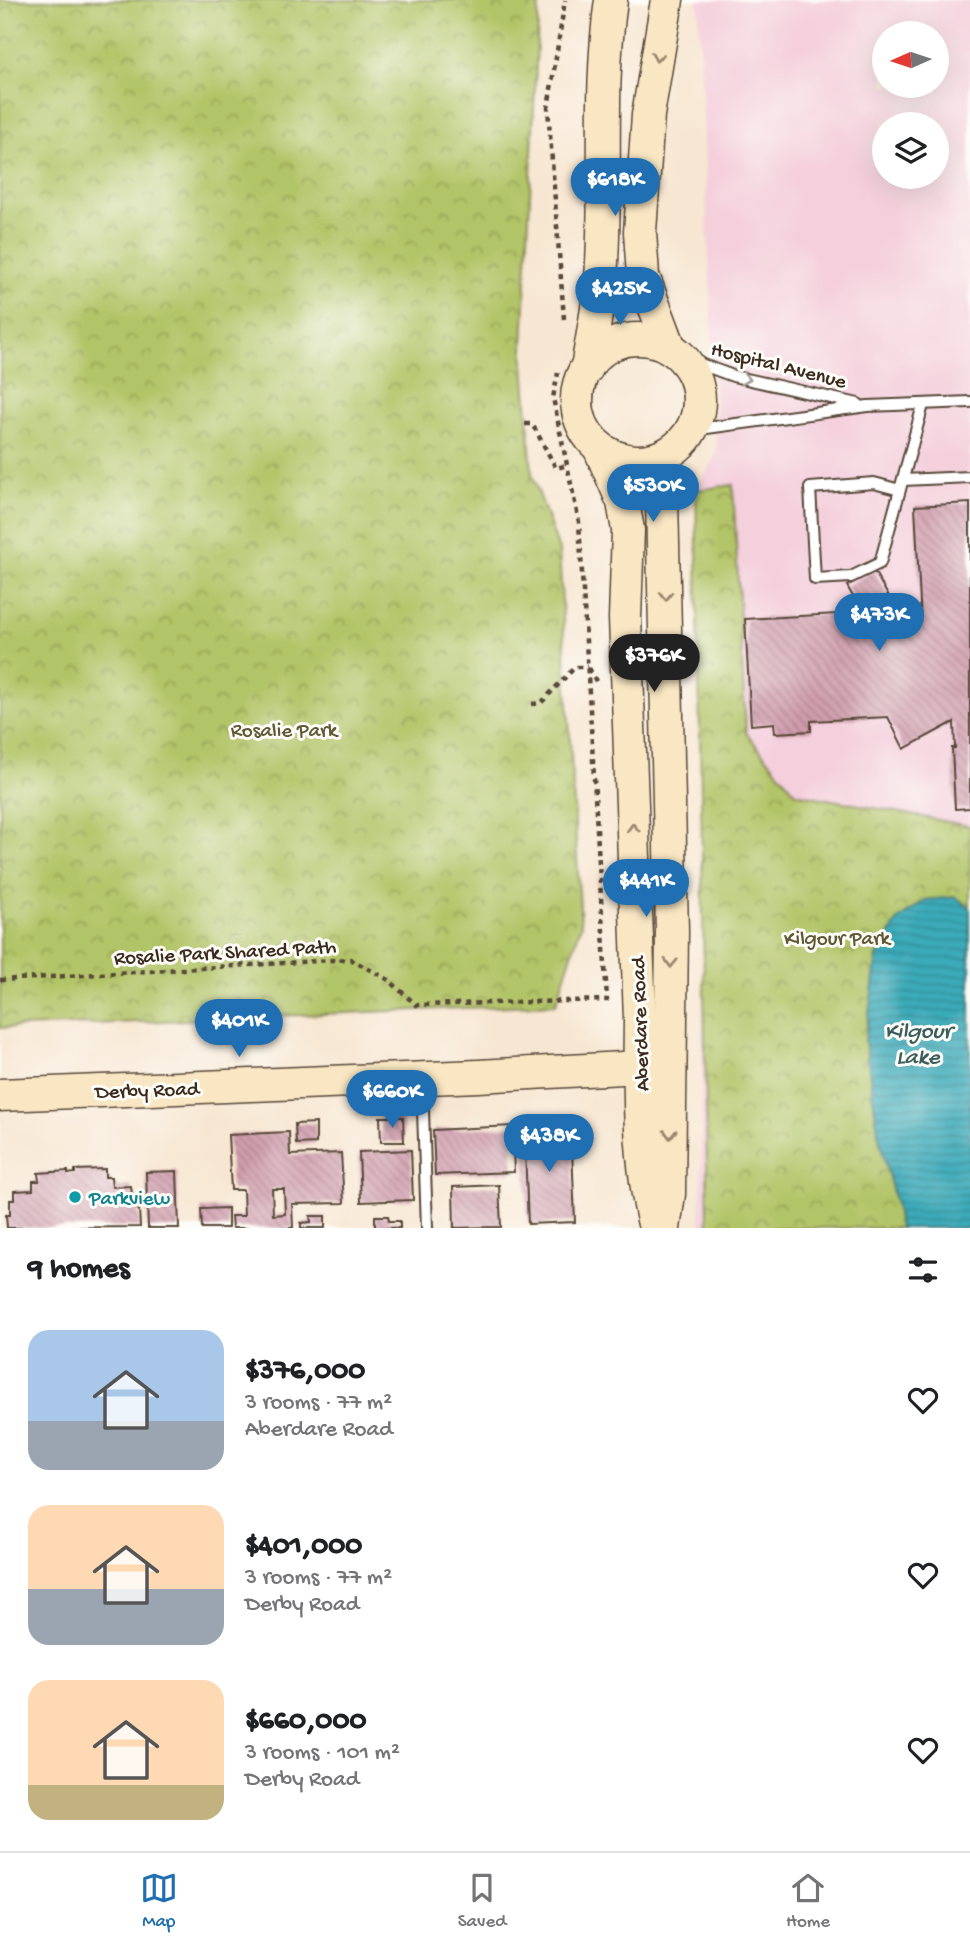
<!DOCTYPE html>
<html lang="en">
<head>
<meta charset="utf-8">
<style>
  :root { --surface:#fff; --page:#f6f6f6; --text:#202124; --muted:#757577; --line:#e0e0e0; --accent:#1f6fb2 }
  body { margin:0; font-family:"Gochi Hand",sans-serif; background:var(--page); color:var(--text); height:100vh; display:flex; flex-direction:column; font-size:26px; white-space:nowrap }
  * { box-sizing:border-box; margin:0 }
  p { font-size:23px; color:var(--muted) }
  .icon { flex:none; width:38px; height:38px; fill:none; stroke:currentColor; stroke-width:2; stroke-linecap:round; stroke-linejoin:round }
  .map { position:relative; height:1228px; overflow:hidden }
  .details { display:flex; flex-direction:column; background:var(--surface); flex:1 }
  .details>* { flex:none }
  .needle { width:46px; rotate:267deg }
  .buttons { position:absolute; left:872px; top:21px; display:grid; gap:14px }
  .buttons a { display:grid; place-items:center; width:77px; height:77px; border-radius:50%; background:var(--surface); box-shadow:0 7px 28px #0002; font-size:35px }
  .price { position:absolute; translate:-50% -60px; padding:0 16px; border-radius:24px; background:var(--accent); color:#fff; font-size:23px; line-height:46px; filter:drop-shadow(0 2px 4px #0008) }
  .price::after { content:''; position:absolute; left:50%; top:42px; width:21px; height:16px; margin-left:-10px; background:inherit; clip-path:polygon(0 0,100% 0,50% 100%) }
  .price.selected { background:#222; color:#fff }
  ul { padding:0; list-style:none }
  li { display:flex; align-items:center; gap:21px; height:175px; padding:0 28px }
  li span { display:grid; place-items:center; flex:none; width:196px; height:140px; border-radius:21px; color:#555 }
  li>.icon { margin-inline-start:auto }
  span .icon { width:84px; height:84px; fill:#fffc; stroke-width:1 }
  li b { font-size:30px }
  h2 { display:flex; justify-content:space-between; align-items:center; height:84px; padding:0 28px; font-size:30px }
  .tab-bar { display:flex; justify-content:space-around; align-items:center; height:98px; border-top:2px solid var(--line); background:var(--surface); font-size:19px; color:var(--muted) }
  .tab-bar a { display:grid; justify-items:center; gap:4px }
  .tab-bar .selected { color:var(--accent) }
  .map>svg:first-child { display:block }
  .built { fill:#f4cfdc; fill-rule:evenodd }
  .park { fill:url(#park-crowns); stroke:#767742; stroke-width:2 }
  .water { fill:url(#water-rules); stroke:#3b6a6c; stroke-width:2 }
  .building { fill:url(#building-back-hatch); fill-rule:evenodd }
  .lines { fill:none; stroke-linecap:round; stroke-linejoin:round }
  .lane-casing { stroke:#574639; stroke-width:14 }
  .secondary-casing { stroke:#574639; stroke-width:35 }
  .path { stroke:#574639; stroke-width:4.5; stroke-dasharray:5 5; stroke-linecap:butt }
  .lane { stroke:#fff; stroke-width:10 }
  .secondary { stroke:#f9e7c3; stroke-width:32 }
  .oneway { stroke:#9a8870 }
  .oneway2 { stroke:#a79f9a }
  .culture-dot { fill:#0f9aa8; stroke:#fdfcf7; stroke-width:2.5 }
  .labels { text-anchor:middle; stroke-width:6; stroke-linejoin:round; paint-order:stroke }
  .street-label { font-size:21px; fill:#3b2a1e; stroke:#fdfcf7 }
  .park-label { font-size:21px; fill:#5f5834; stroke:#fdfcf7 }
  .culture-label { font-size:21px; fill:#0d838f; stroke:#fdfcf7; text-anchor:start }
  .water-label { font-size:23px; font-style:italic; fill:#3b5d5c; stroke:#fdfcf7 }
</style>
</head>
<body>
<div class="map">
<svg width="970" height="1228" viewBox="0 0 970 1228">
  <defs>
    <pattern id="park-crowns" width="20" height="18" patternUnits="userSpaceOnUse" patternTransform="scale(1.75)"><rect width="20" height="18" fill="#b2c467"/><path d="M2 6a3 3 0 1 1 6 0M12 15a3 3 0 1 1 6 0" fill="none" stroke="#929f54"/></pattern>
    <pattern id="water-rules" width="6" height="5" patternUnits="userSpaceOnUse" patternTransform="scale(1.75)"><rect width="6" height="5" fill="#3baab9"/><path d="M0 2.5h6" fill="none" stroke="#338b96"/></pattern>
    <pattern id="building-back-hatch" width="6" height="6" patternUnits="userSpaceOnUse" patternTransform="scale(1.75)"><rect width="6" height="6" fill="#d09dad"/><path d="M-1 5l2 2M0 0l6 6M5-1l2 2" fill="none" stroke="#aa808c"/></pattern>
  </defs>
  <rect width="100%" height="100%" fill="#fdfcf7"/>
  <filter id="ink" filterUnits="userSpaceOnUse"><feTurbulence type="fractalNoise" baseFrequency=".0143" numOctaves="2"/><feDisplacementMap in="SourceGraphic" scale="14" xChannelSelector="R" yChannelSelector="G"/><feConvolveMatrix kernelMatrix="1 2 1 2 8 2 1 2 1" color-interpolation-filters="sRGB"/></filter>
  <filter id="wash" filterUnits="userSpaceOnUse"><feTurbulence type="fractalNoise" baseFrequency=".00686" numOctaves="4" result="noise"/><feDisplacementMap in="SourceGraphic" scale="28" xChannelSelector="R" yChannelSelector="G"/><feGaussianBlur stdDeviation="1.57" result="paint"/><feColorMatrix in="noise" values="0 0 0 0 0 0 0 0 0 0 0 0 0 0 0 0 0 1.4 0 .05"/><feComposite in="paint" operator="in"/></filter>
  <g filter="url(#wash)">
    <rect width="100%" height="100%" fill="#f7e6d1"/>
    <path class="built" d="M 698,0 L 970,0 L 970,1228 L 700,1228 L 707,670 L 696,490 L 717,453 ZM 884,33 L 936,33 L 936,86 L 884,86 ZM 884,124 L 936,124 L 936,177 L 884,177 Z"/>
    <g class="park">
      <polygon points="0,0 539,0 523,348 532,474 559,550 581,925 556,1004 0,1028"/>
      <polygon points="733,485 746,733 796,793 970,826 970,1228 708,1228 696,490"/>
    </g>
    <polygon class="water" points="956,897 970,908 970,1228 899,1228 896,1206 878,1132 865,1041 877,956 898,920 925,900"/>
    <g id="blocks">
      <g class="building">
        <polygon points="970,503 970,808 955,809 952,748 955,748 954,722 904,749 888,717 811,721 811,731 775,733 774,723 751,725 745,619 856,613 856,619 872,611 868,604 860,609 847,586 874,571 908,630 921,622 915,506"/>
        <polygon points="380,1117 403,1117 404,1142 381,1142"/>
        <polygon points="316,1123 316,1143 296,1144 295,1124"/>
        <polygon points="571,1124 575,1222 528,1224 524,1125"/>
        <polygon points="512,1126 514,1172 435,1175 433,1130"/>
        <path d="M 289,1132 L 290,1155 L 341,1153 L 344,1203 L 292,1204 L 293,1228 L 232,1228 L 231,1216 L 244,1216 L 243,1190 L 231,1190 L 228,1135 ZM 272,1189 L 284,1189 L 285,1214 L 273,1215 Z"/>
        <polygon points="411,1150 413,1200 361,1202 359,1152"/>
        <polygon points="105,1169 105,1177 111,1177 112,1187 131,1186 132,1194 135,1194 136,1209 139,1209 140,1227 7,1228 6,1215 10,1215 10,1200 14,1200 14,1191 33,1190 33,1181 39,1181 38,1173 68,1171 68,1174 75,1173 75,1170"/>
        <polygon points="177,1171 179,1228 148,1228 146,1172"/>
        <polygon points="499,1185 501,1227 454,1228 453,1187"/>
        <polygon points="228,1208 228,1228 202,1228 201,1209"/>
        <polygon points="310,1216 325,1216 325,1228 301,1228 301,1223 311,1222"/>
        <polygon points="375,1216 388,1216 389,1221 400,1221 400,1228 375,1228"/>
      </g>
    </g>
  </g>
  <g filter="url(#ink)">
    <use href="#blocks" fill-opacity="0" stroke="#574639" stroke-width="2"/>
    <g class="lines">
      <g class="lane-casing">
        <g id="lane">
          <polyline points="681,357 733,376 858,404"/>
          <polyline points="692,430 868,406 970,402"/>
          <polyline points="903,480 970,477"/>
          <polyline points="900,490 874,483 810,488 815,579 851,577 880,563 923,405"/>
          <polyline points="422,1081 427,1228"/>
        </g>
      </g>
      <g class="secondary-casing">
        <g id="secondary">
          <polyline points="667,0 648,115 640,232 643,276 670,348"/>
          <circle cx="638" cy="400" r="61"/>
          <path d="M 587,368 C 592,338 598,308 601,278 C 608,185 598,94 611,0"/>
          <path d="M 599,447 L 623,502 L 628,530 L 625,618 L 640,1019 C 639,1088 638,1161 655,1228"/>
          <polyline points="661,457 672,931 669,1194 664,1228"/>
          <polyline points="0,1095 479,1076 659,1066"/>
        </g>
      </g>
      <g class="path">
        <polyline points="564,319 548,108 565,0"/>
        <polyline points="525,424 531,424 535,429 556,468 568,465"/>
        <polyline points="589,668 598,685"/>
        <polyline points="532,704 541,703 575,667 588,667"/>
        <polyline points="0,980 350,959 389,980 416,1005 607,1000 579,522 553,398 558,373"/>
      </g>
      <use href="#lane" class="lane"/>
      <use href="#secondary" class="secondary"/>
    </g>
    <defs><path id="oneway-chevron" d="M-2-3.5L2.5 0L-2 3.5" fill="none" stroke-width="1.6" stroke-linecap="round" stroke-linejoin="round" transform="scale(1.75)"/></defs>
    <g class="oneway">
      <use href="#oneway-chevron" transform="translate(657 57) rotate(99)"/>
      <use href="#oneway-chevron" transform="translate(666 596) rotate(89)"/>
      <use href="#oneway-chevron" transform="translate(633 828) rotate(-92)"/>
      <use href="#oneway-chevron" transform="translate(671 963) rotate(92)"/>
      <use href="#oneway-chevron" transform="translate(670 1134) rotate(91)"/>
    </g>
    <use class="oneway2" href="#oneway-chevron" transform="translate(746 379) rotate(13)"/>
  </g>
  <circle class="culture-dot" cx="75" cy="1197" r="7"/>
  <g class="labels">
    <g class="street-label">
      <text transform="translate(779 364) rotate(14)" y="7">Hospital Avenue</text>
      <text transform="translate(225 951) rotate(-3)" y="7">Rosalie Park Shared Path</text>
      <text transform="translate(639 1024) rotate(-92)" y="7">Aberdare Road</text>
      <text transform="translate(147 1089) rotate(-2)" y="7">Derby Road</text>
    </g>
    <g class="park-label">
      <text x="284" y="736">Rosalie Park</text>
      <text x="837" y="944">Kilgour Park</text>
    </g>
    <g class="culture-label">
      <text x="89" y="1204">Parkview</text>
    </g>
    <g class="water-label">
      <text x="918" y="1037">Kilgour<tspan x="918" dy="26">Lake</tspan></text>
    </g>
  </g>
</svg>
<div class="buttons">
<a><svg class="needle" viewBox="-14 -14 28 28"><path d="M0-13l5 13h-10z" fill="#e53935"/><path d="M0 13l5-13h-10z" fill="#757577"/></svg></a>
<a><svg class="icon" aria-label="layers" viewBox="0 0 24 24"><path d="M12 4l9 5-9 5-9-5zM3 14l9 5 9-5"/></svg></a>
</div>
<b class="price" style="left:615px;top:218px">$618K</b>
<b class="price" style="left:620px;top:327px">$425K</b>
<b class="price" style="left:653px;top:524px">$530K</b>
<b class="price" style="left:879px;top:653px">$473K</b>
<b class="price selected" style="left:654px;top:694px">$376K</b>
<b class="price" style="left:646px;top:919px">$441K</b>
<b class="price" style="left:239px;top:1059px">$401K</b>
<b class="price" style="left:392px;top:1130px">$660K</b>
<b class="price" style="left:549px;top:1174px">$438K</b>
</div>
<section class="details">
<h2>9 homes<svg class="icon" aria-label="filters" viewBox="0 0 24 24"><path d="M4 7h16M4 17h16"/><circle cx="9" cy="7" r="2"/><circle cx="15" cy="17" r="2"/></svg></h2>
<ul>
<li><span style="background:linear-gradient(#a9c7e8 65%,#9aa5b1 0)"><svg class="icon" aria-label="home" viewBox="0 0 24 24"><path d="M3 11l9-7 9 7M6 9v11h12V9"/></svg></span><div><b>$376,000</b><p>3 rooms · 77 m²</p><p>Aberdare Road</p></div><svg class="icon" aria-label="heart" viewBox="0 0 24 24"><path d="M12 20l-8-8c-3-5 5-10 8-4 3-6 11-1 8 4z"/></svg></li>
<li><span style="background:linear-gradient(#ffd9b3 60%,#9aa5b1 0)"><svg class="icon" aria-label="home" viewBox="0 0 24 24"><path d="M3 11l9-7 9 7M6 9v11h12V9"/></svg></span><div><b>$401,000</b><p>3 rooms · 77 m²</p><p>Derby Road</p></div><svg class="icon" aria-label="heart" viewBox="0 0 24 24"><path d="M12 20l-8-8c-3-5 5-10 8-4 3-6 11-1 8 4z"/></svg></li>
<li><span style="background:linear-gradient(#ffd9b3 75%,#c2b280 0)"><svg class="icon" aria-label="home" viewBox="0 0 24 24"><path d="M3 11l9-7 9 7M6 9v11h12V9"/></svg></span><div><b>$660,000</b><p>3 rooms · 101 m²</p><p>Derby Road</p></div><svg class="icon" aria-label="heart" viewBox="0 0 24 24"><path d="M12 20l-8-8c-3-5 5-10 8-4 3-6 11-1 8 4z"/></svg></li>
</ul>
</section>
<nav class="tab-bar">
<a class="selected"><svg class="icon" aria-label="map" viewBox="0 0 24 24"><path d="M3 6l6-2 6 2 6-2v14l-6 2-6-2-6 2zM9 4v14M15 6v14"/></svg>Map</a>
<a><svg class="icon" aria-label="saved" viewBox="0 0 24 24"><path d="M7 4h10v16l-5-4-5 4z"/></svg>Saved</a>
<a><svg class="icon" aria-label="home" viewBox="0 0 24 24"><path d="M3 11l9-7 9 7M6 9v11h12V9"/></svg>Home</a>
</nav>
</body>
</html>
